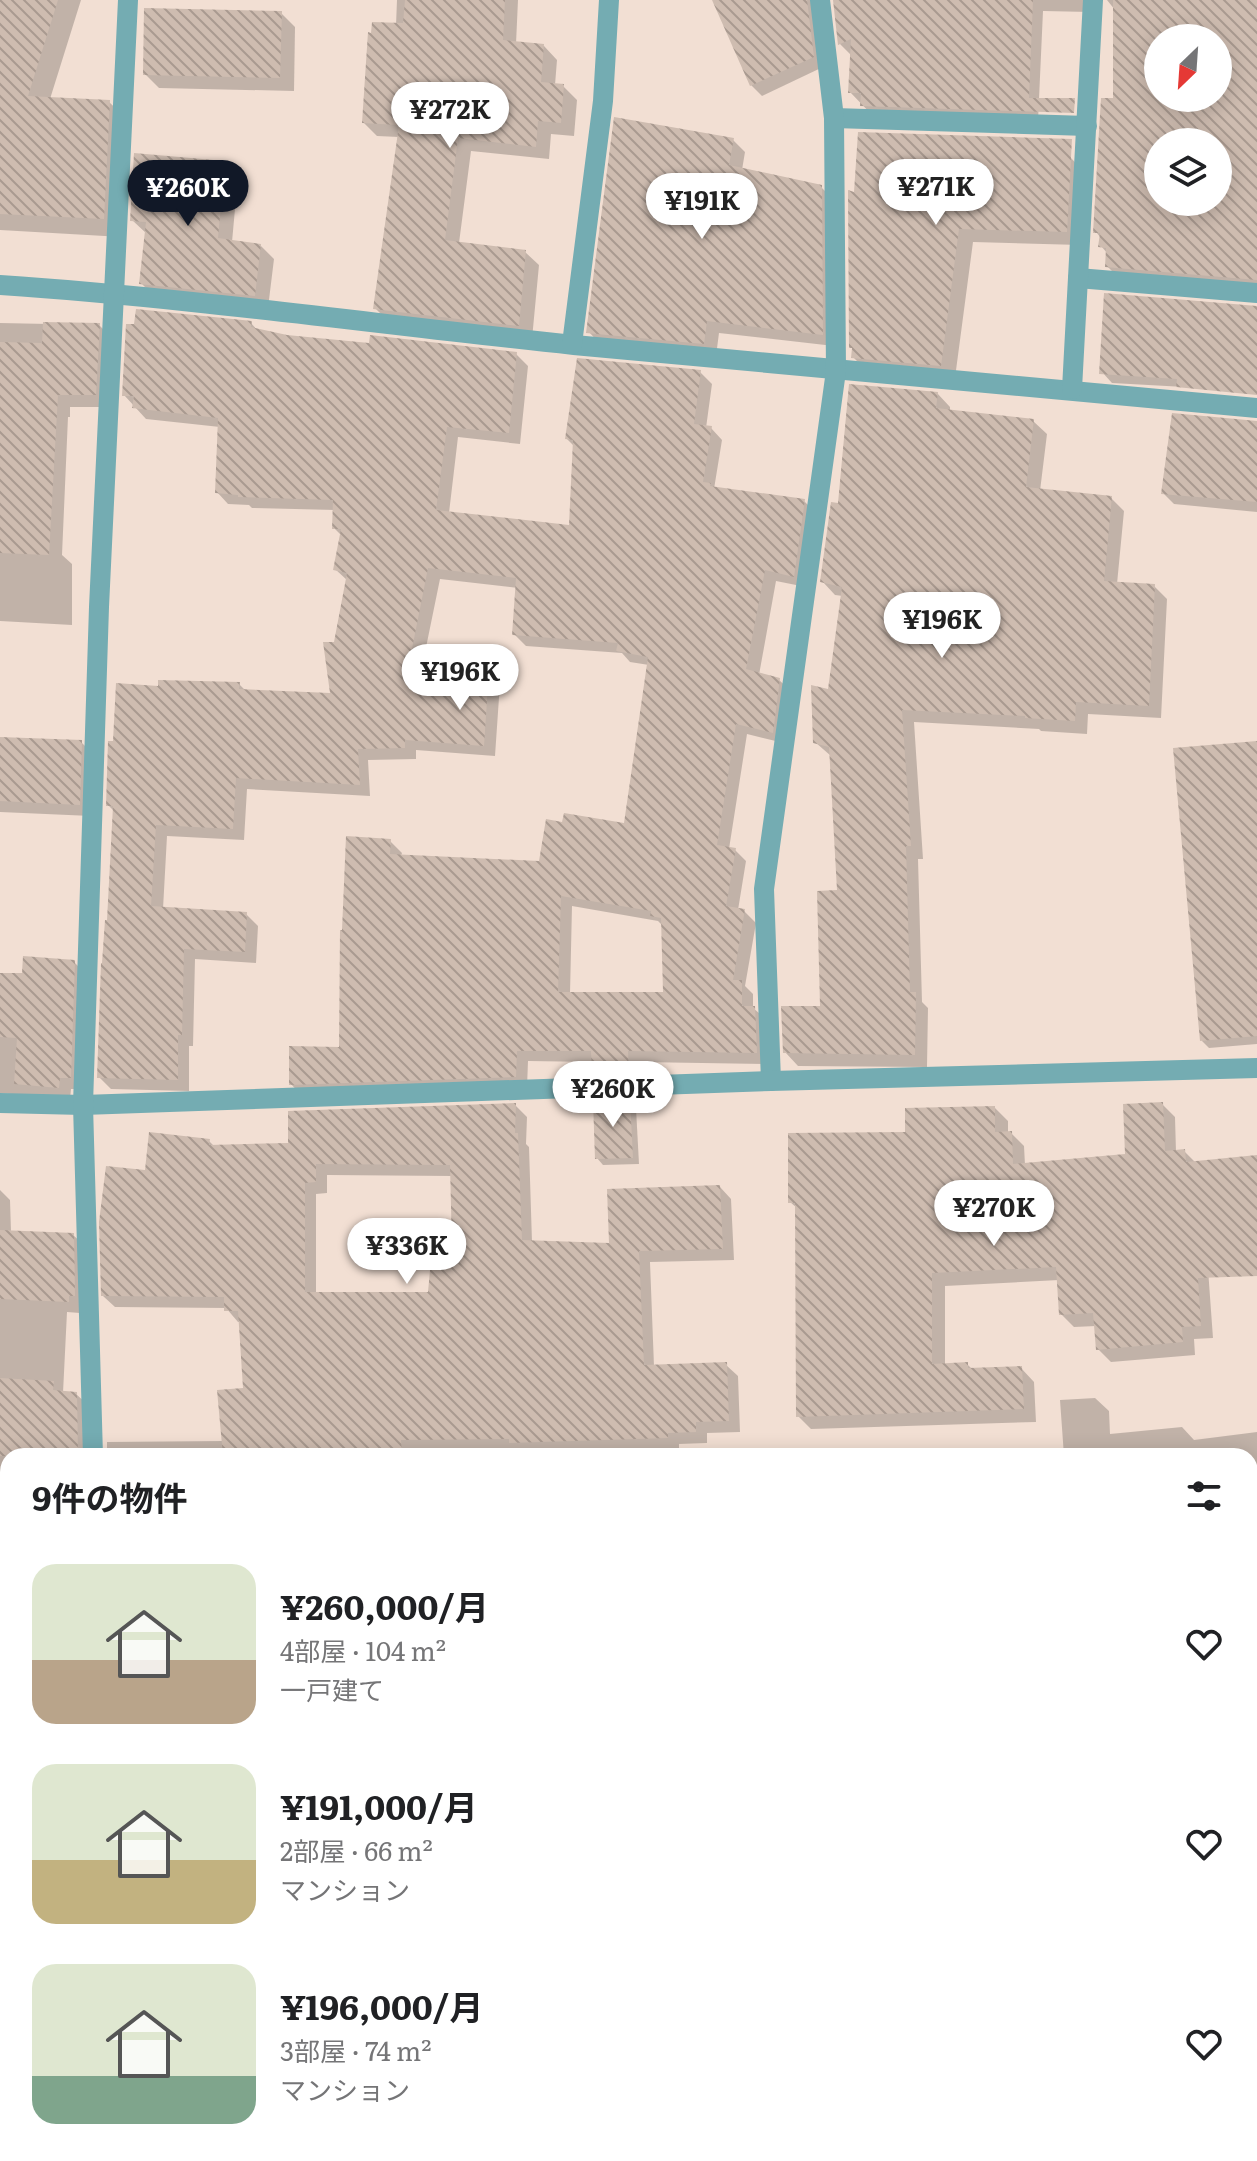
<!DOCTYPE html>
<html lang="ja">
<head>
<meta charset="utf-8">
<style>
  :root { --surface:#fff; --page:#f6f6f6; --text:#202124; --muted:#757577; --accent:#111827 }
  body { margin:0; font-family:Literata,"Noto Sans JP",serif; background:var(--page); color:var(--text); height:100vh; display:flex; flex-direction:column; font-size:30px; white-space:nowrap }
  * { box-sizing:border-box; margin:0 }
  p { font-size:26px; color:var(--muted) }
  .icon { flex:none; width:44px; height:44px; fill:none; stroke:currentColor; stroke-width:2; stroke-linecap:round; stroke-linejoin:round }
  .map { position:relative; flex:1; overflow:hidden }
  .side { position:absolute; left:0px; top:1448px; width:1258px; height:714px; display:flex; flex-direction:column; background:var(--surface); border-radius:24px 24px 0 0; box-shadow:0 4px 20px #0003 }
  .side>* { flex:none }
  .needle { width:52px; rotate:205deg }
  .tools { position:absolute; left:1144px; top:24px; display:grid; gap:16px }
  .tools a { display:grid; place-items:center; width:88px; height:88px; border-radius:50%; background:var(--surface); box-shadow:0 4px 20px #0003; font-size:40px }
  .price { position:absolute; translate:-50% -68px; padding:0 18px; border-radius:28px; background:#fff; color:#222; font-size:26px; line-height:52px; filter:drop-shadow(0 2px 4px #0008) }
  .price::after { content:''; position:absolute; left:50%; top:48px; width:24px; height:18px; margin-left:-12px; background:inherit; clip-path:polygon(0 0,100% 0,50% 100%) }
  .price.selected { background:var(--accent); color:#fff }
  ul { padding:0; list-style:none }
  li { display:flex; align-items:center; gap:24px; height:200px; padding:0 32px }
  li span { display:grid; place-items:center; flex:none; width:224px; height:160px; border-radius:24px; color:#555 }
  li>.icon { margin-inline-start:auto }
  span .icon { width:96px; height:96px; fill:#fffc; stroke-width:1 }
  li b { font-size:34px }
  h2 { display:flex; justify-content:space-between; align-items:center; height:96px; padding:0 32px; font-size:34px }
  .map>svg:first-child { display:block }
  .shadow { fill:#0003; fill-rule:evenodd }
  .building { fill:url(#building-back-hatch); fill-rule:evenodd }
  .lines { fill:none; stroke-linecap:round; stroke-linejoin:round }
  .minor { stroke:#74acb2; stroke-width:20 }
  .primary { stroke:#037882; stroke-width:20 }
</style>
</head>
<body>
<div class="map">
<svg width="1257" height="2161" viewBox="0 0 1257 2161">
  <defs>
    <pattern id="building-back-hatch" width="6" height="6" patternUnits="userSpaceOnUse" patternTransform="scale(2)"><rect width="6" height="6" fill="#cebcb0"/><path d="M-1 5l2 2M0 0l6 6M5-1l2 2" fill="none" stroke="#a99a90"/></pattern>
  </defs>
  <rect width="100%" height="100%" fill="#f2dfd3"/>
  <g class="shadow">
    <polygon points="0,0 81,0 50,99 109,102 128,120 122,237 0,230"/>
    <polygon points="397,0 518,0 516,44 544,46 557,60 555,85 563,86 577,100 574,136 551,134 549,159 471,151 459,243 525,252 539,265 532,339 389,322 376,309 399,137 377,136 364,123 396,25"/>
    <polygon points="717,0 823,0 823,67 762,96 751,85"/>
    <polygon points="835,0 1096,0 1090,12 1043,11 1038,121 872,115 850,92 850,54 840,44"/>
    <path d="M 1107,0 L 1257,0 L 1257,289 L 1118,277 L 1107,266 L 1108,254 L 1101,246 L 1101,238 L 1096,232 L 1114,160 L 1115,10 ZM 1158,38 L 1218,38 L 1218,98 L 1158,98 ZM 1158,142 L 1218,142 L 1218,202 L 1158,202 Z"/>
    <polygon points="281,13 295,27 294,91 159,88 145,74"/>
    <polygon points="733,140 745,152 742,170 821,187 833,199 834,346 719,333 716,356 601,345 589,332"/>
    <polygon points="1071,158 1084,172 1080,245 973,242 955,378 867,371 853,357 854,350 851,347 856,194"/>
    <polygon points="224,163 238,176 232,242 260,245 274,259 268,308 154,296 141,283 147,234 132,220"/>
    <polygon points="1257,308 1257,391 1112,383 1102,372"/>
    <polygon points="0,323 99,325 112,338 108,407 70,407 70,417 68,417 62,555 72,564 72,625 0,621"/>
    <path d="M 251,323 L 258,331 L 287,337 L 371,346 L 516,354 L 528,366 L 520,444 L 458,437 L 449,513 L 571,528 L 574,446 L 567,439 L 700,372 L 712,384 L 706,428 L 711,428 L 722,440 L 714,489 L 804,501 L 816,513 L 806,587 L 776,581 L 759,675 L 779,680 L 791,691 L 784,743 L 747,734 L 729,849 L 735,850 L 746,861 L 738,910 L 744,911 L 756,923 L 745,986 L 753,994 L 753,1008 L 766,1019 L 768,1064 L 639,1062 L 640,1084 L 605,1085 L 594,1073 L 593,1062 L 528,1061 L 527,1088 L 302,1096 L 291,1084 L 341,1049 L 390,841 L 402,853 L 401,856 L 541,863 L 625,826 L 649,665 L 630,662 L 622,653 L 526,646 L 514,634 L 518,588 L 440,579 L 422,667 L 488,672 L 500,683 L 495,756 L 416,750 L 416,759 L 368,760 L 370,796 L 247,789 L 244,840 L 167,836 L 163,909 L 246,914 L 258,926 L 256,963 L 195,959 L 193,1046 L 189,1046 L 189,1091 L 111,1089 L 99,1077 L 115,812 L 108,805 L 114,743 L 160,688 L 239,684 L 246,691 L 332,695 L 335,644 L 348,581 L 335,569 L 342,536 L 334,528 L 335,510 L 252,508 L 249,505 L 228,504 L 217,492 L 220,427 L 146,419 L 124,395 ZM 572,906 L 658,921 L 664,927 L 665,994 L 570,994 Z"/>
    <polygon points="937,393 950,407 950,411 1033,421 1047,434 1040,491 1111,498 1124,511 1117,584 1154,586 1167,599 1161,718 1088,714 1087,734 1041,731 1039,729 914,722 923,859 918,859 922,1002 928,1008 927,1067 798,1066 785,1052 822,1008 840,892 831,756 815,742 829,692 843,596 835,595 822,581 840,506"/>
    <polygon points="1257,440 1257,512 1174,504 1163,493"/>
    <polygon points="0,739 81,742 93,754 91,816 0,812"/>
    <polygon points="1257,743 1257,1044 1209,1048 1202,1041"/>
    <polygon points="74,962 86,974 82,1089 71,1089 70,1099 0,1093 0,975 24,975"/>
    <polygon points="629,1101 636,1108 639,1164 603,1165 597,1158"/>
    <polygon points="1162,1104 1175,1117 1176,1152 1184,1151 1196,1163 1257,1157 1257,1265 1208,1269 1213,1338 1194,1339 1195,1355 1111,1362 1098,1349 1096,1326 1074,1327 1061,1314 1059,1280 945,1286 945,1365 967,1364 973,1370 1021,1368 1034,1382 1036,1422 811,1429 798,1416 797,1208 790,1202 907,1134 995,1108 1008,1121 1008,1133 1011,1133 1024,1146 1025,1165 1127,1156"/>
    <path d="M 515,1105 L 527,1117 L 526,1144 L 529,1147 L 532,1242 L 611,1246 L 720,1187 L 731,1199 L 734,1260 L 650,1262 L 654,1366 L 726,1365 L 738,1376 L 740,1432 L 707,1433 L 707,1443 L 679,1444 L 679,1449 L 522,1453 L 519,1450 L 412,1451 L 412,1456 L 107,1456 L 107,1442 L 223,1441 L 245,1390 L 241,1322 L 238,1322 L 226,1308 L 115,1307 L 103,1296 L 147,1172 L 209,1141 L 215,1147 L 290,1145 ZM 327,1175 L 452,1176 L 454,1250 L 430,1294 L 316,1294 L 316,1194 L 327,1193 Z"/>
    <polygon points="0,1190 10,1200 11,1232 73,1235 85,1246 80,1313 67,1312 63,1393 76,1394 88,1405 91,1456 8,1456 8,1691 0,1691"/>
    <polygon points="1095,1398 1109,1411 1110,1434 1182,1427 1194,1440 1257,1432 1257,1518 1250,1518 1250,1456 1064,1456 1060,1400"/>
    <polygon points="1257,1743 1257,1873 1250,1874 1250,1744"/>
    <polygon points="0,1913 8,1913 8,2147 0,2152"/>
    <polygon points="1250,2115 1257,2115 1257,2161 1105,2161 1105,2154 1250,2154"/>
    <polygon points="22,2154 53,2154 53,2161 13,2161"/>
    <polygon points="139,2154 329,2154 327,2161 138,2161"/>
    <polygon points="863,2154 958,2154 957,2161 863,2161"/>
  </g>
  <g class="building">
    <polygon points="0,0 58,0 28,96 110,100 104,219 0,214"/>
    <polygon points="405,0 505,0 503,40 544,44 541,82 564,84 561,123 538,121 536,147 458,138 445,240 526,250 519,326 373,309 399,125 362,123 368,32 371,33 372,22 403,23"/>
    <polygon points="712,0 807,0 814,57 750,86"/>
    <polygon points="833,0 1033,0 1029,98 1075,98 1074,113 860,106 861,93 848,93 851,39 838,45"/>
    <path d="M 1113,0 L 1257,0 L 1257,280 L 1105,267 L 1106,248 L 1098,247 L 1100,233 L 1093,233 L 1101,98 L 1113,98 ZM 1158,38 L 1218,38 L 1218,98 L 1158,98 ZM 1158,142 L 1218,142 L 1218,202 L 1158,202 Z"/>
    <polygon points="144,8 282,11 280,78 143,75"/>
    <polygon points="614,117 734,138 729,165 822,185 823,335 707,321 704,344 586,333"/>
    <polygon points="858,132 1072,139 1067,232 959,229 941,366 851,358 852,348 849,348 848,190 854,192"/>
    <polygon points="134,153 225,161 218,238 261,244 255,296 139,284 146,222 130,221"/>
    <polygon points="1104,293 1257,306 1257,395 1176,387 1177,379 1099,374"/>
    <path d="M 136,309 L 252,321 L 251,327 L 287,335 L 369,343 L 370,335 L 517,352 L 509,433 L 447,427 L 436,510 L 569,525 L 573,440 L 565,439 L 577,358 L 701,370 L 694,424 L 712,426 L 703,482 L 711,483 L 710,486 L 805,499 L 794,577 L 765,570 L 746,669 L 780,678 L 773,733 L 736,724 L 717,845 L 736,848 L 726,906 L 745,909 L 733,980 L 742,980 L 742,1006 L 755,1006 L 757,1053 L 628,1051 L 629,1073 L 592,1074 L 591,1051 L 517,1051 L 516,1077 L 289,1085 L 289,1046 L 339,1047 L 340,930 L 342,930 L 346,836 L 391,839 L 390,854 L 539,861 L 546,819 L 562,822 L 564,813 L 624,823 L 648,657 L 616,651 L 618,643 L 512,635 L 516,578 L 428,568 L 409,664 L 489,670 L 484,746 L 405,740 L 405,748 L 358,749 L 360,785 L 236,778 L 233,829 L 156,825 L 151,906 L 247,912 L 245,952 L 184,949 L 182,1035 L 178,1035 L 178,1080 L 97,1078 L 101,963 L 102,963 L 105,920 L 107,920 L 113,806 L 106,806 L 108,741 L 113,741 L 116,683 L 158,686 L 158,680 L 240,682 L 239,689 L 330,693 L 323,642 L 334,642 L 347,573 L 333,570 L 341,529 L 332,529 L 333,500 L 238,497 L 238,495 L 215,493 L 218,418 L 132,408 L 134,396 L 122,396 L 126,324 L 134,324 ZM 561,896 L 651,911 L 650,916 L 661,918 L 663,992 L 558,992 Z"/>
    <polygon points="43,322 100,323 96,395 58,395 49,555 0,553 0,342 42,343"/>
    <polygon points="849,384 938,392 936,408 1034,419 1026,487 1112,496 1104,581 1155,584 1149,706 1076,702 1075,721 1025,718 1025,716 902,710 911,846 906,846 910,992 916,992 915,1055 783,1053 781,1006 820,1006 817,891 837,890 829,747 813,743 811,685 828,689 842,587 820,582 831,502 838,503"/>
    <polygon points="1172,413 1257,421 1257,502 1161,494"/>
    <polygon points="0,737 82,740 80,805 0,801"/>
    <polygon points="1257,741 1257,1036 1200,1041 1173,748"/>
    <polygon points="23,956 75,960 71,1078 60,1078 59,1088 14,1084 17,1038 0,1037 0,973 22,973"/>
    <polygon points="630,1099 633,1158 595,1159 593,1100"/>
    <polygon points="1163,1102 1165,1151 1185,1149 1186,1162 1257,1155 1257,1276 1198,1278 1201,1326 1182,1327 1183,1342 1096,1350 1093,1313 1059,1315 1056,1267 932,1273 932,1364 968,1362 968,1368 1022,1366 1024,1409 796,1417 795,1203 788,1203 788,1133 905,1132 905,1108 995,1106 995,1132 1012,1131 1013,1164 1125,1154 1123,1104"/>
    <path d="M 516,1103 L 515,1133 L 518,1133 L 522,1240 L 609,1243 L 607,1189 L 720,1185 L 723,1249 L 639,1251 L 644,1365 L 727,1362 L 729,1421 L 696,1422 L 696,1432 L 668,1433 L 668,1438 L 509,1443 L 509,1439 L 401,1440 L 402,1456 L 223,1456 L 217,1390 L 243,1388 L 238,1311 L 224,1311 L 224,1297 L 101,1296 L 99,1222 L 106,1166 L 145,1170 L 149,1132 L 210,1139 L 209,1145 L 288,1143 L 288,1111 ZM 316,1164 L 450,1165 L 452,1248 L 432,1248 L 428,1292 L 305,1292 L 305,1183 L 316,1182 Z"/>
    <polygon points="0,1230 74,1233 75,1296 69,1296 69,1302 0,1299"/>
    <polygon points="0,1378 54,1381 53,1390 77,1392 78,1456 0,1456"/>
  </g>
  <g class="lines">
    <g class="minor">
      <polyline points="834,118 1087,126"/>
      <polyline points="1078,278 1257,293"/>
      <path d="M 0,285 C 192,298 383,325 574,345 C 802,368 1030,385 1257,408"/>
      <polyline points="572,344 603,101 609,0"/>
      <polyline points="1072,389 1093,0"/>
      <polyline points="771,1081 764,889 836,371 834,118 820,0"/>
      <polyline points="0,1103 83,1105 771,1081 1257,1068"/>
      <polyline points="93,1456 83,1105 99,607 128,0"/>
      <polyline points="0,2149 8,2148"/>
      <polyline points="106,2154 107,2161"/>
    </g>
    <g class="primary">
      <polyline points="0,1824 8,1827"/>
      <polyline points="1250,2048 1257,2048"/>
    </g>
  </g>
</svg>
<div class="tools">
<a><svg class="needle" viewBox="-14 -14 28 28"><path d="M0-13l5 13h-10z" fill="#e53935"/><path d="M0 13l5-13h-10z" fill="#757577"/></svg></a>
<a><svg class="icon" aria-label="layers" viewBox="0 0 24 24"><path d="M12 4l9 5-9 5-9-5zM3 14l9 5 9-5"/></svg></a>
</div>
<b class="price" style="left:450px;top:150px">¥272K</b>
<b class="price" style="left:936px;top:227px">¥271K</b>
<b class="price selected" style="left:188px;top:228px">¥260K</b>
<b class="price" style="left:702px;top:241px">¥191K</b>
<b class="price" style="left:942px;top:660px">¥196K</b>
<b class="price" style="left:460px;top:712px">¥196K</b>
<b class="price" style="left:613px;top:1129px">¥260K</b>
<b class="price" style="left:994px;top:1248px">¥270K</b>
<b class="price" style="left:407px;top:1286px">¥336K</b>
<section class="side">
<h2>9件の物件<svg class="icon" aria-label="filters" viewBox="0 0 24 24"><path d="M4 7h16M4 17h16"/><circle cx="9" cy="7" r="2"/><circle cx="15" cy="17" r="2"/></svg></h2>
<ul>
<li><span style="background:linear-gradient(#dfe7d0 60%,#b9a48a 0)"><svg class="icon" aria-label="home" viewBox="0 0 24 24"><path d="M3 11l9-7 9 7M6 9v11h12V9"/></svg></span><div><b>¥260,000/月</b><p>4部屋 · 104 m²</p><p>一戸建て</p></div><svg class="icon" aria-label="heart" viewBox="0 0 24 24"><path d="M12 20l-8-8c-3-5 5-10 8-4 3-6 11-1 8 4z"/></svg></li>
<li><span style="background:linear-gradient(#dfe7d0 60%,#c2b280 0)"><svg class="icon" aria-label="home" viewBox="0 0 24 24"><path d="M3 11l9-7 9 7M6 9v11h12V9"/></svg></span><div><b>¥191,000/月</b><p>2部屋 · 66 m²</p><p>マンション</p></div><svg class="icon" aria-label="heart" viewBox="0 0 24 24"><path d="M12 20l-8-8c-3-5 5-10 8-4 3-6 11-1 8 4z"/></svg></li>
<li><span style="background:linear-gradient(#dfe7d0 70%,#7fa58c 0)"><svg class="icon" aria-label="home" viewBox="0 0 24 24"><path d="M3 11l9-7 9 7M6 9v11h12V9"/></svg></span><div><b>¥196,000/月</b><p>3部屋 · 74 m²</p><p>マンション</p></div><svg class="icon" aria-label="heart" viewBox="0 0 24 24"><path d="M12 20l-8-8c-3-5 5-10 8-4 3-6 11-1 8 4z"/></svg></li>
</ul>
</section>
</div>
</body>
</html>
